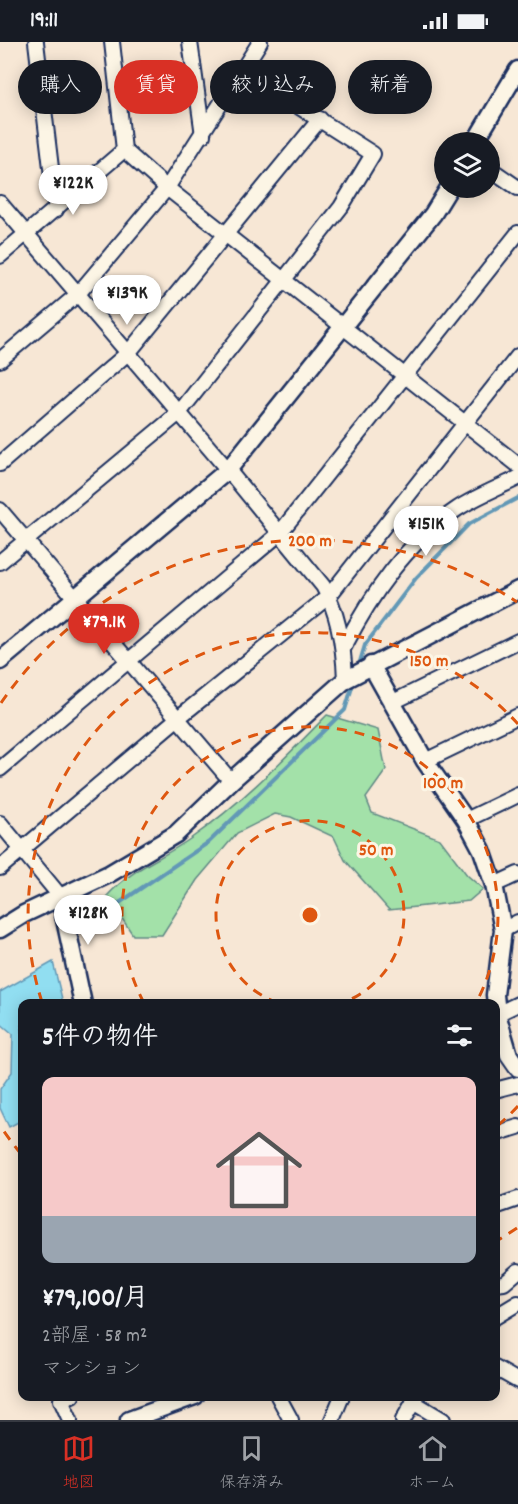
<!DOCTYPE html>
<html lang="ja">
<head>
<meta charset="utf-8">
<style>
  :root { --surface:#171b24; --page:#242831; --text:#f1f3f6; --muted:#9ea1a6; --line:#363941; --accent:#d93025 }
  body { margin:0; font-family:Dekko,"Klee One",sans-serif; background:var(--page); color:var(--text); height:100vh; display:flex; flex-direction:column; font-size:22px; white-space:nowrap }
  * { box-sizing:border-box; margin:0 }
  p { font-size:20px; color:var(--muted) }
  .icon { flex:none; width:33px; height:33px; fill:none; stroke:currentColor; stroke-width:2; stroke-linecap:round; stroke-linejoin:round }
  .map { position:relative; flex:1; overflow:hidden }
  .details { position:absolute; left:18px; top:957px; width:482px; height:402px; display:flex; flex-direction:column; background:var(--surface); border-radius:12px; box-shadow:0 3px 15px #0003 }
  .details>* { flex:none }
  .top-card { position:absolute; left:18px; top:18px; width:483px; height:54px; display:flex; gap:12px }
  .buttons { position:absolute; left:434px; top:90px; display:grid; gap:12px }
  .buttons a { display:grid; place-items:center; width:66px; height:66px; border-radius:50%; background:var(--surface); box-shadow:0 3px 15px #0003; font-size:30px }
  .price { position:absolute; translate:-50% -51px; padding:0 14px; border-radius:21px; background:#fff; color:#222; font-size:20px; line-height:39px; filter:drop-shadow(0 2px 3px #0008) }
  .price::after { content:''; position:absolute; left:50%; top:36px; width:18px; height:14px; margin-left:-9px; background:inherit; clip-path:polygon(0 0,100% 0,50% 100%) }
  .price.on { background:var(--accent); color:#fff }
  ul { padding:0; list-style:none }
  li { display:grid; align-content:center; gap:12px; height:318px; padding:0 24px }
  li+li { border-top:2px solid var(--line) }
  li span { display:grid; place-items:center; height:186px; border-radius:12px; color:#555 }
  li>.icon { margin-inline-start:auto }
  span .icon { width:108px; height:108px; fill:#fffc; stroke-width:1 }
  li b { font-size:26px }
  h2 { display:flex; justify-content:space-between; align-items:center; height:72px; padding:0 24px; font-size:26px }
  .pill { padding:0 21px; border-radius:27px; background:var(--surface); box-shadow:0 3px 15px #0003; font-size:21px; line-height:54px }
  .pill.on { background:var(--accent); color:#fff }
  .status { display:flex; justify-content:space-between; align-items:center; height:42px; padding:0 30px; background:var(--surface); direction:ltr }
  .status svg { height:16px; fill:currentColor }
  .menu { display:flex; justify-content:space-around; align-items:center; height:84px; border-top:2px solid var(--line); background:var(--surface); font-size:16px; color:var(--muted) }
  .menu a { display:grid; justify-items:center; gap:3px }
  .menu .on { color:var(--accent) }
  .map>svg:first-child { display:block }
  .green { fill:#a3e1a9; stroke:#5f8884; stroke-width:1.5 }
  .water { fill:#91def1; stroke:#6298b6; stroke-width:1.5 }
  .lines { fill:none; stroke-linecap:round; stroke-linejoin:round }
  .stream { stroke:#6298b6; stroke-width:4 }
  .minor-casing { stroke:#1b2f5e; stroke-width:18 }
  .tertiary-casing { stroke:#1b2f5e; stroke-width:21 }
  .minor { stroke:#fcf5e5; stroke-width:14 }
  .tertiary { stroke:#fcf5e5; stroke-width:16 }
  .ring { fill:none; stroke:#de5710; stroke-width:3; stroke-dasharray:10 8 }
  .centre { fill:#de5710; stroke:#fcf5e5; stroke-width:3 }
  .ring-label { font-size:18px; text-anchor:middle; font-weight:bold; fill:#de5710; stroke:#fcf5e5; stroke-width:6; stroke-linejoin:round; paint-order:stroke }
</style>
</head>
<body>
<div class="status"><b>19:11</b><svg viewBox="0 0 49 12"><path d="M0 12V9h3v3zM5 12V6h3v6zM10 12V3h3v9zM15 12V0h3v12zM26 1h20v11H26zM47 4h2v5h-2z"/></svg></div>
<div class="map">
<svg width="518" height="1378" viewBox="0 0 518 1378">
  <rect width="100%" height="100%" fill="#f7e7d5"/>
  <filter id="ink" filterUnits="userSpaceOnUse"><feTurbulence type="fractalNoise" baseFrequency=".0167" numOctaves="2"/><feDisplacementMap in="SourceGraphic" scale="12" xChannelSelector="R" yChannelSelector="G"/><feConvolveMatrix kernelMatrix="1 2 1 2 8 2 1 2 1" color-interpolation-filters="sRGB"/></filter>
  <g filter="url(#ink)">
    <path class="green" d="M 327,673 L 378,688 L 386,728 L 366,756 L 372,771 L 440,797 L 467,833 L 483,847 L 469,859 L 389,868 L 345,818 L 334,795 L 291,775 L 275,772 L 237,791 L 197,838 L 162,893 L 133,893 L 107,854 C 132,826 160,818 190,797 C 241,762 284,717 327,673 Z"/>
    <polygon class="water" points="53,920 63,961 22,962 22,1078 9,1085 0,1066 0,1047 12,1030 13,992 0,981 0,950"/>
    <g class="lines">
      <g class="stream">
        <polyline points="358,626 365,603 416,536 469,482 518,456"/>
        <polyline points="84,885 209,800 345,668 354,639"/>
      </g>
      <g class="minor-casing">
        <g id="minor">
          <polyline points="36,0 56,168"/>
          <polyline points="112,0 124,108 167,146 518,423"/>
          <polyline points="190,0 203,93"/>
          <polyline points="489,126 518,146"/>
          <path d="M 0,161 L 228,428 L 323,544 C 339,572 344,607 345,638"/>
          <polyline points="0,214 124,108"/>
          <polyline points="0,318 78,252 167,146 260,0"/>
          <polyline points="0,422 129,310 320,77"/>
          <polyline points="0,468 231,739"/>
          <polyline points="0,520 179,371 341,165 373,112 243,29"/>
          <path d="M 344,605 C 371,553 406,501 457,467 C 475,455 498,446 518,436"/>
          <polyline points="391,661 518,599"/>
          <polyline points="425,719 518,674"/>
          <polyline points="0,727 279,492 518,191"/>
          <polyline points="466,778 518,753"/>
          <polyline points="0,781 60,854"/>
          <polyline points="0,826 178,676 329,554 518,314"/>
          <polyline points="494,843 518,832"/>
          <polyline points="503,888 518,880"/>
          <polyline points="497,972 518,962"/>
          <polyline points="495,1048 518,1042"/>
          <polyline points="495,1092 518,1085"/>
          <polyline points="495,1165 518,1157"/>
          <polyline points="495,1242 504,1241 518,1229"/>
          <polyline points="495,1275 518,1261"/>
          <polyline points="495,1326 518,1339"/>
          <polyline points="278,1354 291,1378"/>
          <polyline points="413,1360 443,1378"/>
          <polyline points="70,1378 61,1358 72,1354"/>
          <polyline points="332,1378 342,1354"/>
          <polyline points="403,1378 417,1354"/>
        </g>
      </g>
      <g class="tertiary-casing">
        <g id="tertiary">
          <polyline points="475,100 518,28"/>
          <polyline points="0,619 228,428 433,172 449,146"/>
          <polyline points="371,623 425,719 466,778 482,808 494,843 503,888 495,953 497,972 509,1013 518,1026"/>
          <polyline points="60,854 83,962"/>
          <polyline points="0,887 24,872 109,832 176,792 231,739 345,638 518,548"/>
          <polyline points="129,1378 195,1354"/>
        </g>
      </g>
      <use href="#minor" class="minor"/>
      <use href="#tertiary" class="tertiary"/>
    </g>
  </g>
  <g class="ring">
    <path d="M278 961A94 94 0 1 1 342 961"/>
    <path d="M144 961A188 188 0 1 1 476 961"/>
    <path d="M518 1064A282 282 0 0 1 495 1086M42 960A282 282 0 0 1 518 682"/>
    <path d="M517 1186A375 375 0 0 1 498 1198M21 1112A375 375 0 0 1 1 1085M1 661A375 375 0 0 1 517 560"/>
  </g>
  <circle cx="310" cy="873" r="9" class="centre"/>
  <g class="ring-label">
    <text x="310" y="504">200 m</text>
    <text x="429" y="624">150 m</text>
    <text x="443" y="746">100 m</text>
    <text x="376" y="813">50 m</text>
  </g>
</svg>
<div class="buttons">
<a><svg class="icon" aria-label="layers" viewBox="0 0 24 24"><path d="M12 4l9 5-9 5-9-5zM3 14l9 5 9-5"/></svg></a>
</div>
<b class="price" style="left:73px;top:174px">¥122K</b>
<b class="price" style="left:127px;top:284px">¥139K</b>
<b class="price" style="left:426px;top:515px">¥151K</b>
<b class="price on" style="left:104px;top:613px">¥79.1K</b>
<b class="price" style="left:88px;top:904px">¥128K</b>
<div class="top-card">
<a class="pill">購入</a>
<a class="pill on">賃貸</a>
<a class="pill">絞り込み</a>
<a class="pill">新着</a>
</div>
<section class="details">
<h2>5件の物件<svg class="icon" aria-label="filters" viewBox="0 0 24 24"><path d="M4 7h16M4 17h16"/><circle cx="9" cy="7" r="2"/><circle cx="15" cy="17" r="2"/></svg></h2>
<ul>
<li><span style="background:linear-gradient(#f6c9c9 75%,#9aa5b1 0)"><svg class="icon" aria-label="home" viewBox="0 0 24 24"><path d="M3 11l9-7 9 7M6 9v11h12V9"/></svg></span><div><b>¥79,100/月</b><p>2部屋 · 58 m²</p><p>マンション</p></div></li>
</ul>
</section>
</div>
<nav class="menu">
<a class="on"><svg class="icon" aria-label="map" viewBox="0 0 24 24"><path d="M3 6l6-2 6 2 6-2v14l-6 2-6-2-6 2zM9 4v14M15 6v14"/></svg>地図</a>
<a><svg class="icon" aria-label="saved" viewBox="0 0 24 24"><path d="M7 4h10v16l-5-4-5 4z"/></svg>保存済み</a>
<a><svg class="icon" aria-label="home" viewBox="0 0 24 24"><path d="M3 11l9-7 9 7M6 9v11h12V9"/></svg>ホーム</a>
</nav>
</body>
</html>
